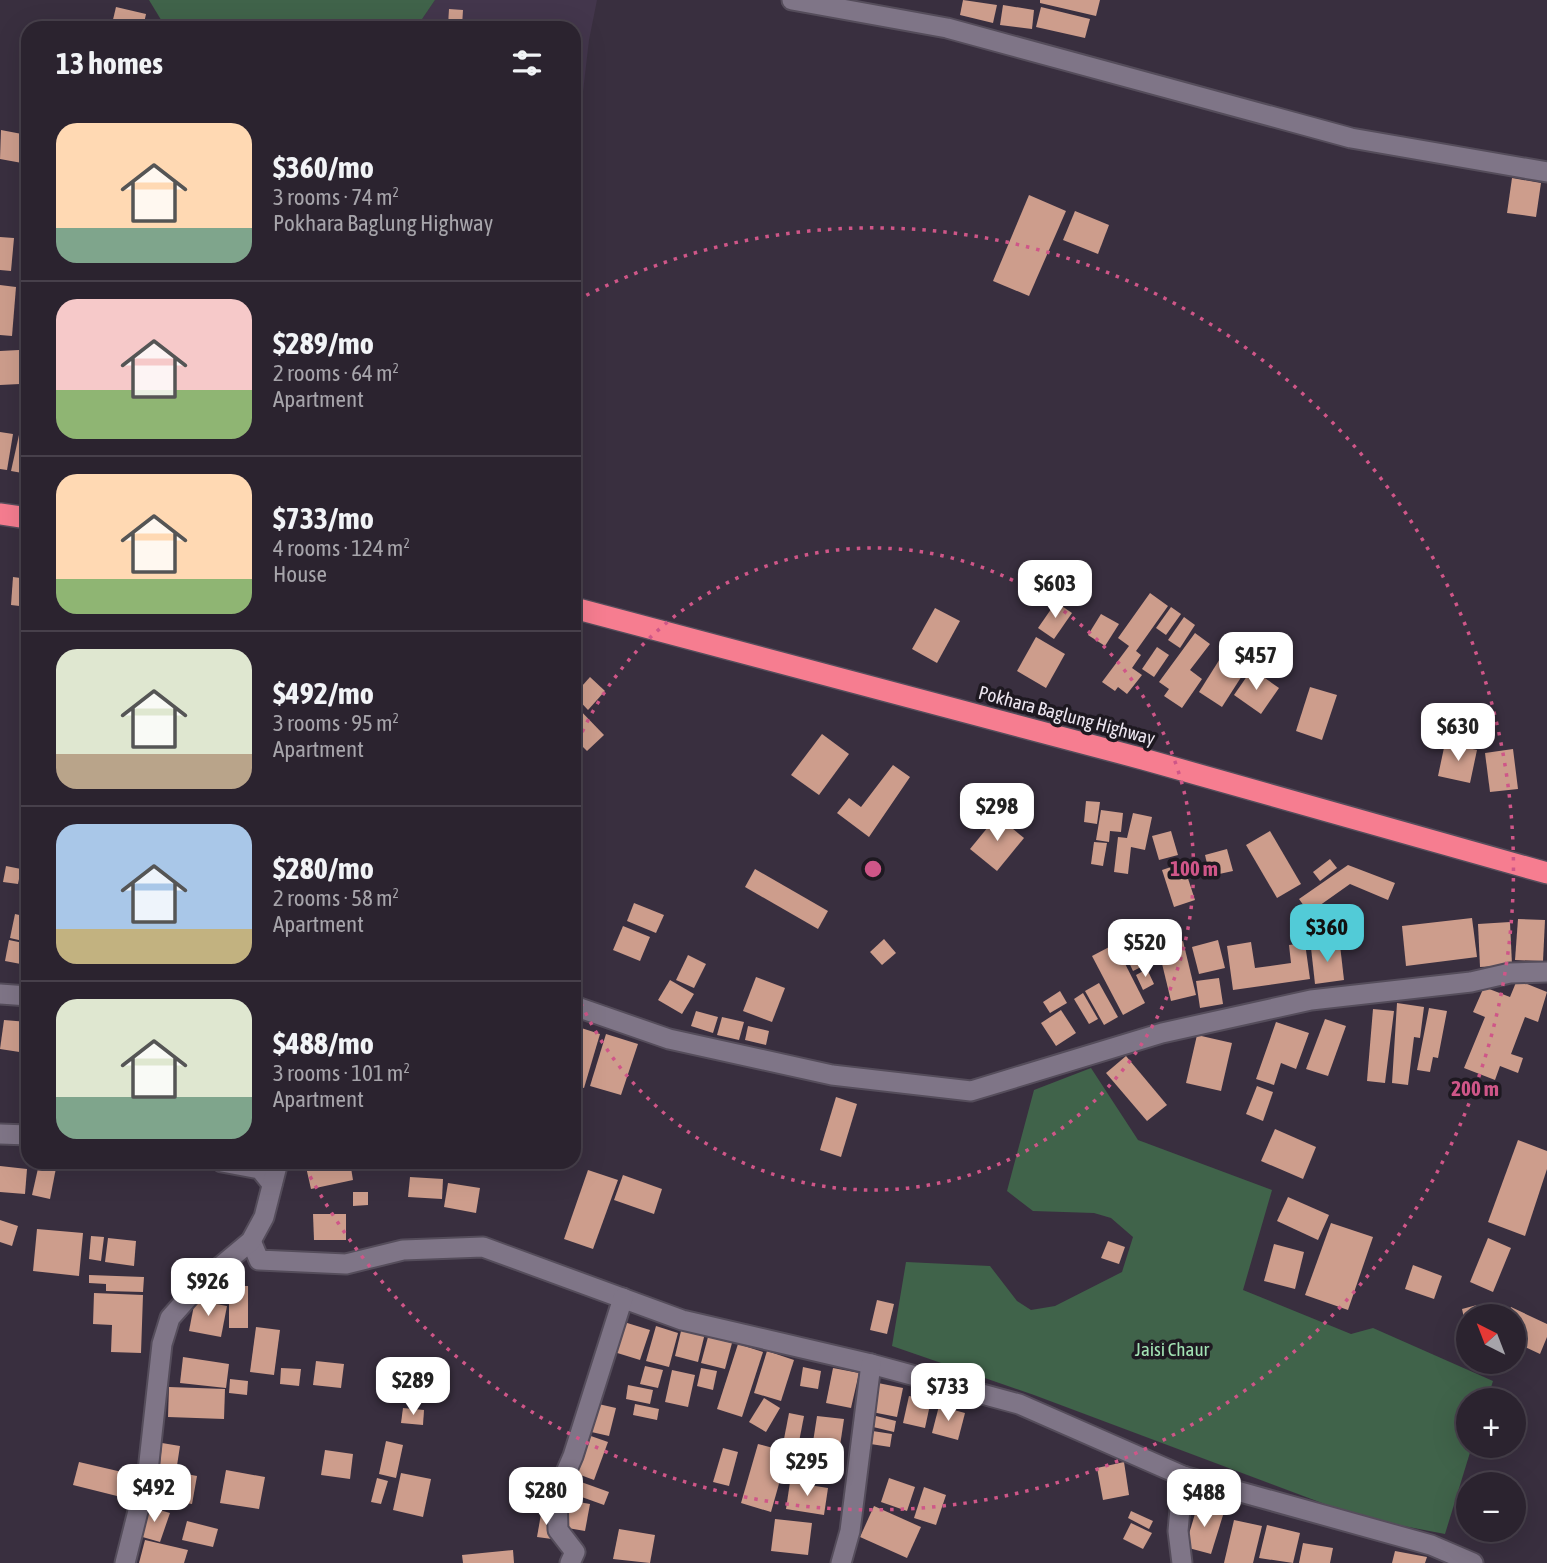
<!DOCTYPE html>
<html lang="en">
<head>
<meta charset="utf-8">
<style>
  :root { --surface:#2b232f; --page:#332b37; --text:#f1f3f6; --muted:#a6a4aa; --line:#47404b; --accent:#52cbd7 }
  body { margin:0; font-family:"Asap Condensed",sans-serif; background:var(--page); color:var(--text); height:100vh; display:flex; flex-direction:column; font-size:26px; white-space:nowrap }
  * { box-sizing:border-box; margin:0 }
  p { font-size:23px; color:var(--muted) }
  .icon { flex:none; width:38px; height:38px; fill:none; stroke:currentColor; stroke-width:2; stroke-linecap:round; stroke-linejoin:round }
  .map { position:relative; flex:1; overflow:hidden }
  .details { position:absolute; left:21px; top:21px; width:560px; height:1148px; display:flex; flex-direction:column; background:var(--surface); border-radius:21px; box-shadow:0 7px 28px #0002,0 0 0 2px var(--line) }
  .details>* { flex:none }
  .needle { width:46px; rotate:318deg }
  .fabs { position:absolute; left:1456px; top:1304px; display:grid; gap:14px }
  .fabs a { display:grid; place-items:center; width:70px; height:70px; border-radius:50%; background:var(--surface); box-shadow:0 7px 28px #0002,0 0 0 2px var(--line); font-size:35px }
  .price { position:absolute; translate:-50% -60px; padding:0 16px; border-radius:14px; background:#fff; color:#222; font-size:23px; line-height:46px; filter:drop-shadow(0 2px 4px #0008) }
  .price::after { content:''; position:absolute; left:50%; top:42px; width:21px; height:16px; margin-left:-10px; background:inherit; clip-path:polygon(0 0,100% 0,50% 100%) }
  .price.on { background:var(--accent); color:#111 }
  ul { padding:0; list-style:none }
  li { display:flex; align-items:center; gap:21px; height:175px; padding:0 35px }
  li+li { border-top:2px solid var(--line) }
  li span { display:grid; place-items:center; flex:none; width:196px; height:140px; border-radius:21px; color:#555 }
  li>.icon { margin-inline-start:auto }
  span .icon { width:84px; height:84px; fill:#fffc; stroke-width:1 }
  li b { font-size:30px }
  h2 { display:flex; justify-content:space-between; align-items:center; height:84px; padding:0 35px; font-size:30px }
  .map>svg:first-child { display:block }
  .built { fill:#43364c }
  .green { fill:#40634a }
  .building { fill:#cd9d8c }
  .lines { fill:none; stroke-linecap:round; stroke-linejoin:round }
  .street-casing { stroke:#554d5b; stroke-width:23 }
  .highway-casing { stroke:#554d5b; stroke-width:24 }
  .street { stroke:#7f7587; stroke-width:19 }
  .highway { stroke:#f67d90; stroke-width:21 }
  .ring { fill:none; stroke:#cf5688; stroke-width:3.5; stroke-dasharray:3.5 7 }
  .labels { text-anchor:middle; stroke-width:7; stroke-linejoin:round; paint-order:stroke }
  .street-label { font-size:19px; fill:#ece6f0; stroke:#1e1921 }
  .park-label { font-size:19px; fill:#a3e4b5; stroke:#1e1921 }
  .centre { fill:#cf5688; stroke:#1e1921; stroke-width:3.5 }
  .ring-label { font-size:21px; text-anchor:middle; font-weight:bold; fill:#cf5688; stroke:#1e1921; stroke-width:7; stroke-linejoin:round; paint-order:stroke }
</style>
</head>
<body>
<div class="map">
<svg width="1547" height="1563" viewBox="0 0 1547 1563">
  <rect width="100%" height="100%" fill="#392f3f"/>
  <polygon class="built" points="435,0 597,0 589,40 583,92 574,109 574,28 416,28"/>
  <g class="green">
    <polygon points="149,0 435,0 416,28 166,28"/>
    <polygon points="1091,1068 1138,1140 1272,1190 1243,1290 1351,1334 1373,1328 1493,1381 1487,1400 1468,1400 1468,1446 1472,1446 1445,1534 1362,1518 1034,1395 892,1346 906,1262 990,1266 1017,1301 1031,1310 1055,1306 1122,1272 1133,1237 1111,1218 1094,1213 1033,1211 1007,1191 1034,1090"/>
  </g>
  <g class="building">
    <polygon points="963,0 997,5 993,23 960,15"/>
    <polygon points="1040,0 1100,0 1096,16 1040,3"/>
    <polygon points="1003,5 1034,10 1032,29 1000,25"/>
    <polygon points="116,7 146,14 143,28 111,28"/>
    <polygon points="1041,7 1090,19 1085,38 1036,27"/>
    <polygon points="449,9 463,10 462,26 448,26"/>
    <polygon points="1,130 27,135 22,163 0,159"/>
    <polygon points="1512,178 1541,183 1536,217 1507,213"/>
    <polygon points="1029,195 1066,211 1029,296 993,281"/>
    <polygon points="1075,211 1109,225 1098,254 1063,240"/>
    <polygon points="0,237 14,238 11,271 0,270"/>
    <polygon points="0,285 16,287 12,336 0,335"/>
    <polygon points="19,350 20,384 0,385 0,351"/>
    <polygon points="0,432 13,434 7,470 0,469"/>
    <polygon points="19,435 28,436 28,474 11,471"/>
    <polygon points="13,577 28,579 28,607 11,605"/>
    <polygon points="1150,593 1168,606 1136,651 1141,655 1132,668 1142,675 1127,694 1118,687 1115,691 1102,682 1129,646 1118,638"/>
    <polygon points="1056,602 1072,613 1054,639 1038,628"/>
    <polygon points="1171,607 1181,614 1166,635 1156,628"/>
    <polygon points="935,608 960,621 937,663 912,649"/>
    <polygon points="1101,614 1119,624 1105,646 1088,635"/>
    <polygon points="1184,617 1195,625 1180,648 1168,640"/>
    <polygon points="1195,633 1210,644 1190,670 1202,679 1182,708 1164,696 1169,689 1159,682"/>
    <polygon points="1036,637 1065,654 1046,688 1017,671"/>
    <polygon points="1157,647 1169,655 1154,677 1142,669"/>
    <polygon points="1223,654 1247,668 1222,707 1199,692"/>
    <polygon points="1252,669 1279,688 1261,714 1234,695"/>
    <polygon points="590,677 605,691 588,710 574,695"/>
    <polygon points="1310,687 1337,695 1322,740 1296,731"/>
    <polygon points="574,704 604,735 587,751 574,738"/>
    <polygon points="822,734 849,754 819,795 791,775"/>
    <polygon points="1445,743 1477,750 1470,783 1438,776"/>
    <polygon points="1513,749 1518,789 1490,792 1485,753"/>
    <polygon points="893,765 910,777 869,837 837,813 849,798 861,807"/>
    <polygon points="1086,801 1100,802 1097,824 1084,822"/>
    <polygon points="1101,810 1123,813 1121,832 1110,831 1109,842 1096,840"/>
    <polygon points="1133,813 1152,817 1145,850 1131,847 1128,874 1114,872 1118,837 1127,838"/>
    <polygon points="997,816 1024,838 997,871 970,849"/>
    <polygon points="1171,831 1178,855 1159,860 1152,836"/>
    <polygon points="1270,831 1301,884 1277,898 1246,845"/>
    <polygon points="1094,842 1107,843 1103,866 1091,864"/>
    <polygon points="1227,849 1233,871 1210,876 1205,855"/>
    <polygon points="1330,859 1337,868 1320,881 1313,872"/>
    <polygon points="1183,863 1195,900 1174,907 1162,870"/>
    <polygon points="1348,865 1395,883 1388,900 1350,884 1309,913 1299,899"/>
    <polygon points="6,866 21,869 18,884 3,882"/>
    <polygon points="755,869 828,911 818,929 745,887"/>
    <polygon points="574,886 583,886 582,905 574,905"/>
    <polygon points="634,903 664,915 656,933 627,921"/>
    <polygon points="15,914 28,917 23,941 10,938"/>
    <polygon points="1472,918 1477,957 1406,966 1402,926"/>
    <polygon points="1518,919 1545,920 1543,961 1515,960"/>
    <polygon points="1510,922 1512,965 1480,967 1478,924"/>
    <polygon points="623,926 650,937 640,961 613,950"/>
    <polygon points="884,939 896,953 882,965 870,952"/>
    <polygon points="9,940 28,944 26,965 5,961"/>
    <polygon points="1218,940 1225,968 1199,974 1192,947"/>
    <polygon points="1183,941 1196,995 1171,1001 1158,947"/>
    <polygon points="1251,942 1255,968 1291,963 1289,945 1305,943 1310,979 1233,990 1227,946"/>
    <polygon points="1115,944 1145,1003 1123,1015 1092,956"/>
    <polygon points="1340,945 1344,980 1315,984 1311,948"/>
    <polygon points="1134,947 1143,966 1133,971 1124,952"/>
    <polygon points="688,955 706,964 694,988 676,980"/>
    <polygon points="1147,969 1154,984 1143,990 1136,975"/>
    <polygon points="756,977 785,988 772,1022 743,1011"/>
    <polygon points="1219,978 1223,1004 1200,1008 1196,981"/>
    <polygon points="670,980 694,994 682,1014 658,1000"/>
    <polygon points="1517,980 1547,992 1538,1022 1525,1017 1511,1054 1523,1058 1518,1073 1500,1066 1495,1080 1464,1068 1485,1017 1473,1012 1484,987 1510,997"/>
    <polygon points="1099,983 1118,1017 1104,1025 1085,991"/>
    <polygon points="1060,991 1067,1003 1050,1013 1043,1002"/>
    <polygon points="1083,993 1098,1019 1089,1024 1074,999"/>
    <polygon points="1397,1003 1424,1007 1420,1038 1414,1037 1408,1085 1392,1083"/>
    <polygon points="1429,1008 1447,1011 1438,1058 1433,1057 1430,1072 1417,1070"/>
    <polygon points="1373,1009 1394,1011 1385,1083 1367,1081"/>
    <polygon points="1061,1010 1076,1033 1056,1046 1041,1023"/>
    <polygon points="696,1011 718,1017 713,1033 691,1026"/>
    <polygon points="722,1017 744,1022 739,1040 717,1035"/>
    <polygon points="1325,1019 1346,1026 1328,1076 1306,1069"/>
    <polygon points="4,1020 28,1022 26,1053 0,1049"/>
    <polygon points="1276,1022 1309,1033 1296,1069 1281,1063 1274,1085 1256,1079"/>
    <polygon points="575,1026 600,1034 584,1088 574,1085"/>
    <polygon points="748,1026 769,1031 766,1045 745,1040"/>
    <polygon points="606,1034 638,1044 621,1095 590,1086"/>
    <polygon points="1197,1035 1232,1043 1221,1091 1186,1083"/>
    <polygon points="1126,1056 1167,1105 1147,1121 1106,1073"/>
    <polygon points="1257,1086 1273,1092 1263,1121 1246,1114"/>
    <polygon points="836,1097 857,1104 841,1157 820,1150"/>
    <polygon points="1275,1129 1316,1147 1303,1179 1261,1161"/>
    <polygon points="1518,1140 1547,1151 1547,1169 1525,1236 1488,1222"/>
    <polygon points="329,1162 350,1162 353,1180 311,1189 306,1167"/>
    <polygon points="39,1164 56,1168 50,1199 32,1195"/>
    <polygon points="0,1166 27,1169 25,1194 0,1192"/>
    <polygon points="588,1170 618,1180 593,1249 564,1239"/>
    <polygon points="623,1175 662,1189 654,1214 614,1200"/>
    <polygon points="410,1177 443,1179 442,1199 408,1197"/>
    <polygon points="448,1183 480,1188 476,1213 444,1207"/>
    <polygon points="353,1192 368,1192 368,1205 353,1206"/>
    <polygon points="1288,1197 1329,1215 1318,1240 1277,1221"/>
    <polygon points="313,1214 346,1214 346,1240 314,1240"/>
    <polygon points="0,1220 18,1226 12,1246 0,1242"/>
    <polygon points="1331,1223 1373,1237 1348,1310 1305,1295"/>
    <polygon points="37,1229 83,1233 79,1276 33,1271"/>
    <polygon points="91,1236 104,1237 101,1261 89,1259"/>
    <polygon points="108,1238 136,1241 134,1266 105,1262"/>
    <polygon points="1488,1238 1511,1248 1493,1292 1470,1282"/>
    <polygon points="1108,1241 1125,1247 1119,1264 1101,1258"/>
    <polygon points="1274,1244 1304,1252 1295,1289 1264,1281"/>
    <polygon points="1413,1265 1442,1276 1434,1299 1405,1289"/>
    <polygon points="89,1275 144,1277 143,1292 106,1291 106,1284 89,1283"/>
    <rect x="229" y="1286" width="19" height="42"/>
    <polygon points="94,1293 143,1295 141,1353 111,1352 112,1325 93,1324"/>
    <polygon points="195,1300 227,1306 221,1337 189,1331"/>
    <polygon points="877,1300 894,1304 887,1334 870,1330"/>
    <polygon points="1477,1305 1480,1316 1468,1316 1467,1331 1462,1309"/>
    <polygon points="1511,1307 1547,1324 1547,1337 1540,1354 1514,1342 1514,1316 1507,1316"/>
    <polygon points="624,1322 650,1330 640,1360 614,1352"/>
    <polygon points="656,1326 678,1333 669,1367 646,1361"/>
    <polygon points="256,1327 280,1330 274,1375 250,1372"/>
    <polygon points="682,1327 705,1333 698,1362 675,1356"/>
    <polygon points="708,1337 732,1343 725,1369 701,1363"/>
    <polygon points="738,1344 763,1352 742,1417 717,1409"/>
    <polygon points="767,1351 794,1360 781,1401 754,1393"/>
    <polygon points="183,1357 229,1364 226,1388 180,1383"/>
    <polygon points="316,1361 344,1364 341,1388 313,1385"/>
    <polygon points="645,1366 663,1370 658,1388 640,1384"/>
    <polygon points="803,1367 821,1371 818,1389 800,1386"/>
    <polygon points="281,1368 301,1369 299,1386 280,1384"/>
    <polygon points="701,1368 717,1371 713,1390 697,1386"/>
    <polygon points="833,1368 859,1373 851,1408 826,1403"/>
    <polygon points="672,1370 695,1375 688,1407 665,1402"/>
    <polygon points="230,1379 248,1381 247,1395 229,1393"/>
    <polygon points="878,1383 903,1388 897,1417 872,1412"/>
    <polygon points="628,1385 653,1390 650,1404 626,1399"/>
    <polygon points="169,1387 225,1389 224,1419 168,1417"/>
    <polygon points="909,1396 931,1400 925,1428 903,1423"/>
    <polygon points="764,1398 780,1408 766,1432 749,1422"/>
    <polygon points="594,1403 616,1408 609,1436 587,1431"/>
    <polygon points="635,1404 659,1409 657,1420 633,1415"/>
    <polygon points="939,1406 965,1413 958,1440 932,1433"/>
    <polygon points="403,1408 424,1410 423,1425 401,1423"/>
    <polygon points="789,1413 804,1416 798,1447 783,1444"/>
    <polygon points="872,1415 896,1421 894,1432 869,1426"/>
    <polygon points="817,1416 844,1419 838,1459 811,1455"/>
    <polygon points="866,1430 892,1434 890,1447 864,1443"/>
    <polygon points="588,1435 608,1442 594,1480 575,1473"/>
    <polygon points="386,1441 403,1445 396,1478 379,1474"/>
    <polygon points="162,1443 180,1446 176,1472 197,1476 192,1504 157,1498"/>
    <polygon points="758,1444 788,1452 771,1512 741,1503"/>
    <polygon points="723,1448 738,1452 729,1486 713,1482"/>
    <polygon points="325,1450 353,1454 350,1479 321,1475"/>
    <polygon points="79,1462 122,1472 117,1496 73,1485"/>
    <polygon points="1124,1462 1129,1495 1103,1500 1097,1468"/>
    <polygon points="226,1470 265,1477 259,1509 220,1503"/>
    <polygon points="401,1473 431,1479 423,1517 393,1510"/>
    <polygon points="377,1478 388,1481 381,1504 371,1502"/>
    <polygon points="570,1478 609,1492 604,1505 565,1491"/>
    <polygon points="889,1478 915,1487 907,1511 881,1502"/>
    <polygon points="790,1482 828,1488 824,1515 786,1509"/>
    <polygon points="924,1487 946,1495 936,1525 914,1518"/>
    <polygon points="537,1488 551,1489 549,1505 535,1503"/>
    <polygon points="567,1500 590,1504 585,1531 562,1527"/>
    <polygon points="1198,1504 1224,1512 1211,1554 1185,1547"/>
    <polygon points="874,1506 921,1527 907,1558 860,1537"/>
    <polygon points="149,1507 170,1513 160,1542 139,1536"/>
    <polygon points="1131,1511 1153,1521 1149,1529 1128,1518"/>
    <polygon points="541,1514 556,1517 552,1539 537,1537"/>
    <polygon points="775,1519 812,1523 808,1555 771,1551"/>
    <polygon points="1234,1520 1262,1526 1253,1563 1224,1563"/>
    <polygon points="187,1521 218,1529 213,1547 182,1540"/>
    <polygon points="1131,1523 1152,1533 1143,1549 1123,1539"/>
    <polygon points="1267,1525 1300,1533 1293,1563 1259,1558"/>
    <polygon points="619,1529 655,1535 650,1563 613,1559"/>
    <polygon points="145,1540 188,1550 184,1563 139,1563"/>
    <polygon points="1303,1543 1333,1548 1330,1563 1299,1563"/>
    <polygon points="513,1550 514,1563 463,1563 462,1555"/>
    <polygon points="1395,1551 1427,1557 1425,1563 1392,1563"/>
  </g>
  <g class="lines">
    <g class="street-casing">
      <g id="street">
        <polyline points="792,0 947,28 1351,138 1547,172"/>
        <polyline points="0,994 28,996"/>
        <polyline points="574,1006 669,1039 832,1075 971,1091 1162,1033 1311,1000 1471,982 1510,973 1547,972"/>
        <polyline points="0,1134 28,1135"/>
        <polyline points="222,1162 260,1169 272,1184"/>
        <polyline points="251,1241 259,1260 346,1264 403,1250 483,1247 682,1320 871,1364 1019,1404 1183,1476 1431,1545 1473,1563"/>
        <polyline points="125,1563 148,1471 162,1344 170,1318 202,1282 251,1241 264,1217 278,1162"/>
        <polyline points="570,1563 575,1552 558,1530 557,1493 573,1456 623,1298"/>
        <polyline points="841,1563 850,1531 871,1364"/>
        <polyline points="1182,1563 1178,1531 1183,1476"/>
      </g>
    </g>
    <g class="highway-casing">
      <g id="highway">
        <polyline points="0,514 28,518"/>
        <polyline points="574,608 1143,759 1547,873"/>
      </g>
    </g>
    <use href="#street" class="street"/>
    <use href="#highway" class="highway"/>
  </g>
  <g class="ring">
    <path d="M574 751A321 321 0 1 1 574 987"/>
    <path d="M577 300A641 641 0 1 1 304 1165"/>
  </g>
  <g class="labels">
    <g class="street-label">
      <text transform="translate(1067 715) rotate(15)" y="7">Pokhara Baglung Highway</text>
    </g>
    <g class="park-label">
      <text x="1172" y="1356">Jaisi Chaur</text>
    </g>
  </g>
  <circle cx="873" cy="869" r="10" class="centre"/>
  <g class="ring-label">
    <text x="1194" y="876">100 m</text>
    <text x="1475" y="1096">200 m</text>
  </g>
</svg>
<div class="fabs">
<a><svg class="needle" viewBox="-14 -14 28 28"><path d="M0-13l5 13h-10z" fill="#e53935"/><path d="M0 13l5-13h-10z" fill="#a6a4aa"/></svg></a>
<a>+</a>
<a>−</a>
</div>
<b class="price" style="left:1055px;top:620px">$603</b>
<b class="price" style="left:1256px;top:692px">$457</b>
<b class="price" style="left:1458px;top:763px">$630</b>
<b class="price" style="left:997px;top:843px">$298</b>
<b class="price on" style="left:1327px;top:964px">$360</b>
<b class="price" style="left:1145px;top:979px">$520</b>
<b class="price" style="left:208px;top:1318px">$926</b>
<b class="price" style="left:413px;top:1417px">$289</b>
<b class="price" style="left:948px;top:1423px">$733</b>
<b class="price" style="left:807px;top:1498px">$295</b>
<b class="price" style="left:154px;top:1524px">$492</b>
<b class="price" style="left:546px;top:1527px">$280</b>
<b class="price" style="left:1204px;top:1529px">$488</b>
<section class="details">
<h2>13 homes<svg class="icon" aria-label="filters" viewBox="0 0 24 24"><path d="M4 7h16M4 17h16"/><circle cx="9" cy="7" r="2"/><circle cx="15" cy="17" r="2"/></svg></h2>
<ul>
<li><span style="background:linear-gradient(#ffd9b3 75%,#7fa58c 0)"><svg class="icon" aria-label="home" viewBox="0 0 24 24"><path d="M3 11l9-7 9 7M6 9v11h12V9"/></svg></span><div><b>$360/mo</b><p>3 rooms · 74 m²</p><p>Pokhara Baglung Highway</p></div></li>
<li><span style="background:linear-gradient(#f6c9c9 65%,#8fb573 0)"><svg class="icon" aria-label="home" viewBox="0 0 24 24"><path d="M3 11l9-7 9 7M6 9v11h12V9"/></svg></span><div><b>$289/mo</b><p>2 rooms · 64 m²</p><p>Apartment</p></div></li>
<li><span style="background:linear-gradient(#ffd9b3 75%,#8fb573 0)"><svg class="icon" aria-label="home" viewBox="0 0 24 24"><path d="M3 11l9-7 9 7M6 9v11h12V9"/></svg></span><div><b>$733/mo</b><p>4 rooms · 124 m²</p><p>House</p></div></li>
<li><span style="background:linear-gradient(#dfe7d0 75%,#b9a48a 0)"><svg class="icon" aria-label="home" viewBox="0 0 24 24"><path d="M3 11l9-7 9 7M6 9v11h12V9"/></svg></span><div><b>$492/mo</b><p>3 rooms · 95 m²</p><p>Apartment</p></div></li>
<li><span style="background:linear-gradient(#a9c7e8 75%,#c2b280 0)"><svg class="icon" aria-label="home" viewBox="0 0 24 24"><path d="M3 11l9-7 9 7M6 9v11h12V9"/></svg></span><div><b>$280/mo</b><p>2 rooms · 58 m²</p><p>Apartment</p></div></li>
<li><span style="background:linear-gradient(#dfe7d0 70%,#7fa58c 0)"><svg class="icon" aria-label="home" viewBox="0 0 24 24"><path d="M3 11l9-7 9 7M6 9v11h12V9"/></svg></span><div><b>$488/mo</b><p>3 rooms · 101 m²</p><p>Apartment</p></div></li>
</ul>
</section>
</div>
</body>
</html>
